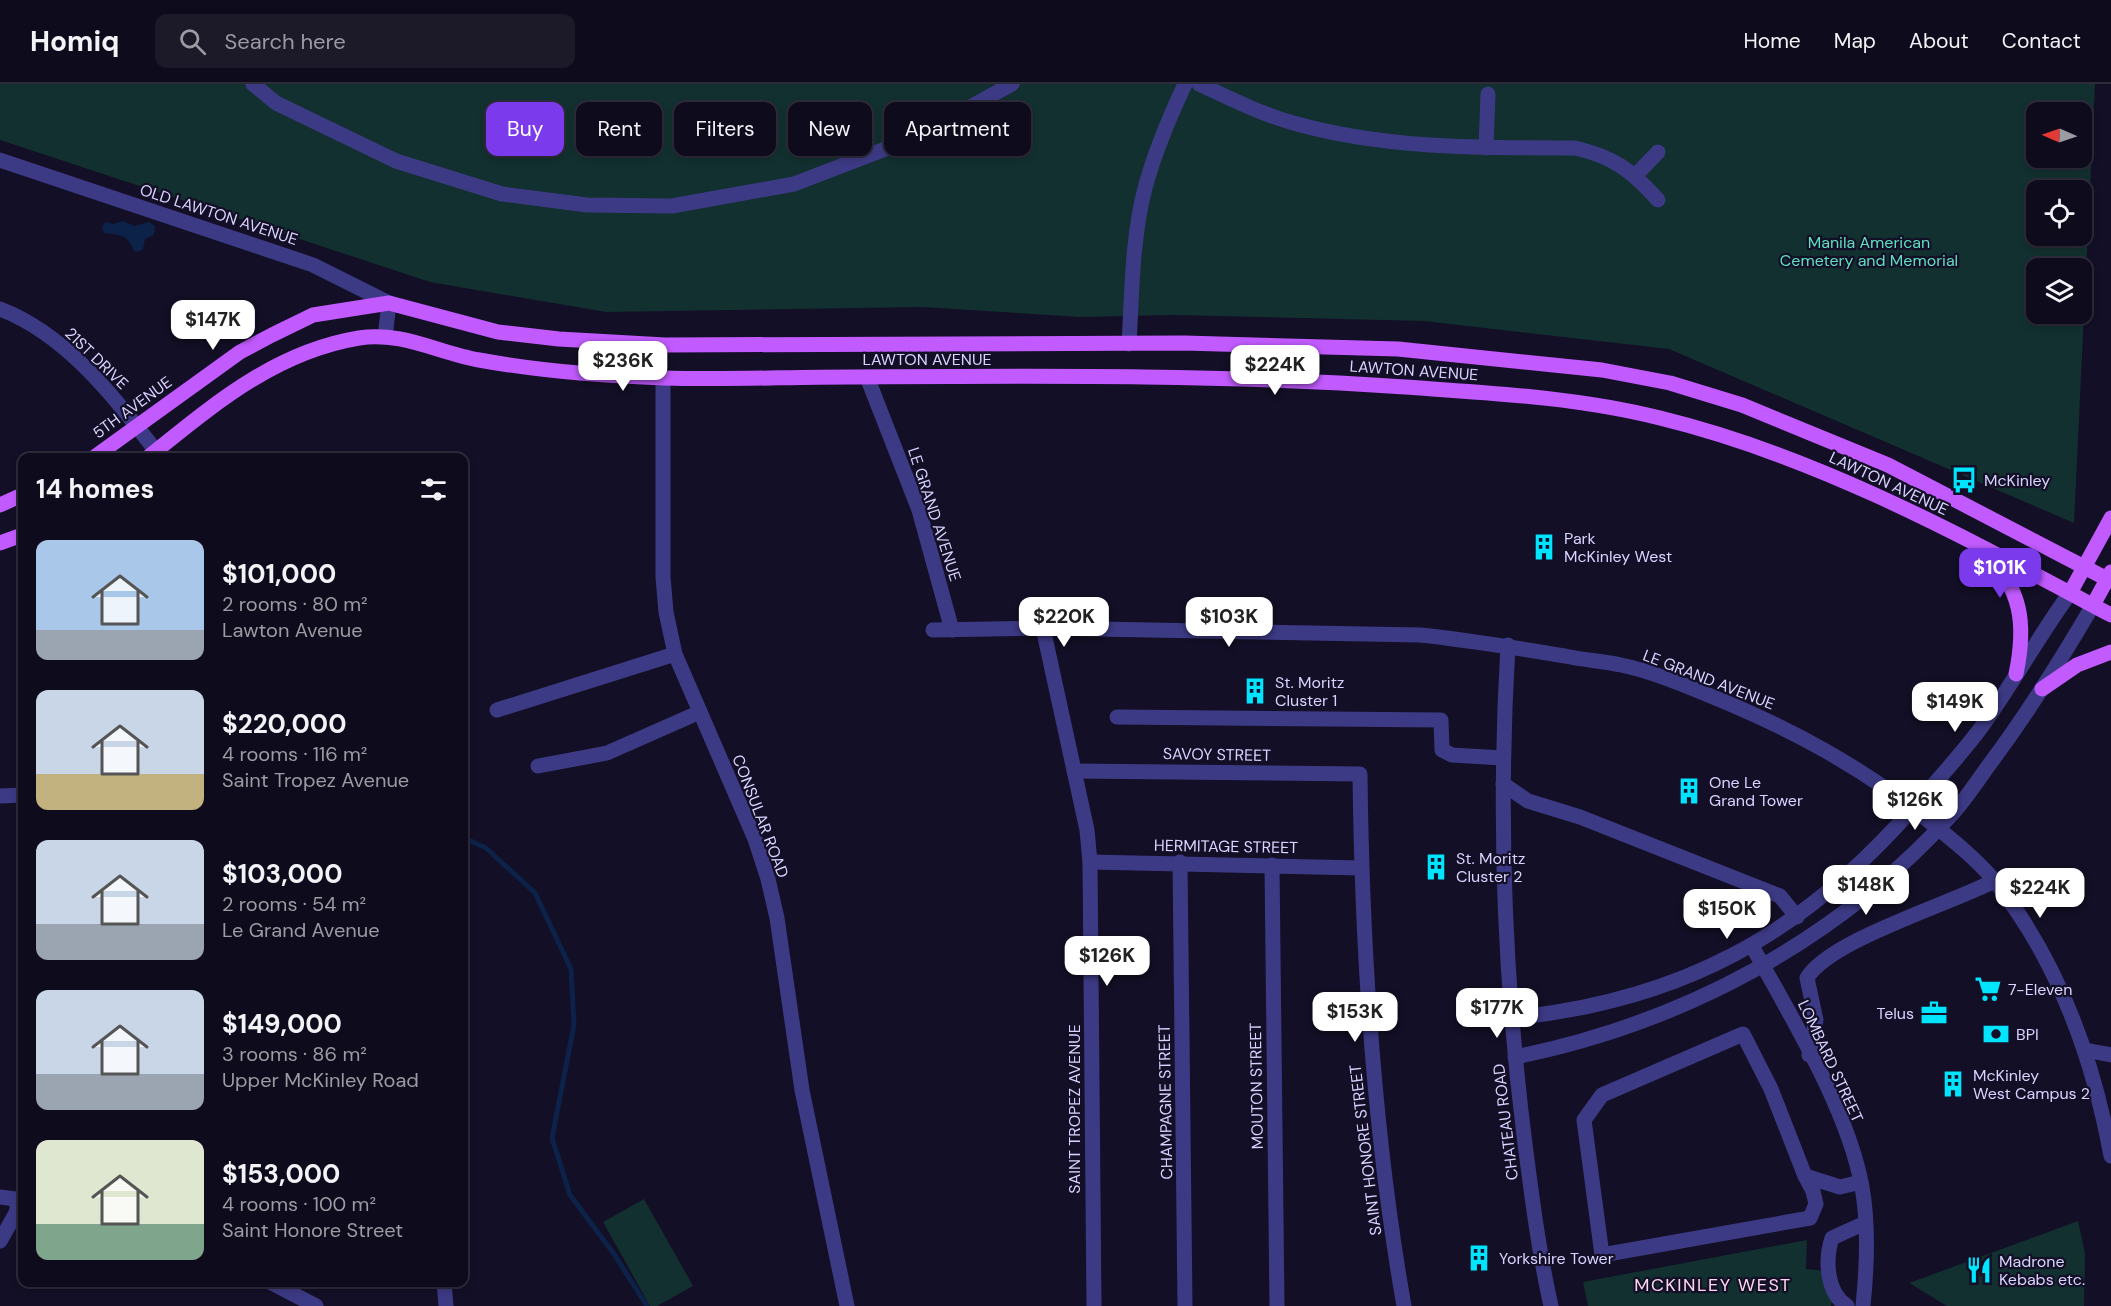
<!DOCTYPE html>
<html lang="en">
<head>
<meta charset="utf-8">
<style>
  :root { --surface:#0e0b1c; --page:#1c1929; --text:#f1f3f6; --muted:#9b9ba3; --line:#2e2b3b; --accent:#7c3aed }
  body { margin:0; font-family:"DM Sans",sans-serif; background:var(--page); color:var(--text); height:100vh; display:flex; flex-direction:column; font-size:22px; white-space:nowrap }
  * { box-sizing:border-box; margin:0 }
  p { font-size:20px; color:var(--muted) }
  .icon { flex:none; width:33px; height:33px; fill:none; stroke:currentColor; stroke-width:2; stroke-linecap:round; stroke-linejoin:round }
  .map { position:relative; flex:1; overflow:hidden }
  .panel { position:absolute; left:18px; top:369px; width:450px; height:834px; display:flex; flex-direction:column; background:var(--surface); border-radius:12px; box-shadow:0 3px 9px #0003,0 0 0 2px var(--line) }
  .panel>* { flex:none }
  .guide { position:absolute; left:486px; top:18px; width:570px; height:54px; display:flex; gap:12px }
  .needle { width:39px; rotate:272deg }
  .fabs { position:absolute; left:2026px; top:18px; display:grid; gap:12px }
  .fabs a { display:grid; place-items:center; width:66px; height:66px; border-radius:12px; background:var(--surface); box-shadow:0 3px 9px #0003,0 0 0 2px var(--line); font-size:30px }
  .price { position:absolute; translate:-50% -51px; padding:0 14px; border-radius:12px; background:#fff; color:#222; font-size:20px; line-height:39px; filter:drop-shadow(0 2px 3px #0008) }
  .price::after { content:''; position:absolute; left:50%; top:36px; width:18px; height:14px; margin-left:-9px; background:inherit; clip-path:polygon(0 0,100% 0,50% 100%) }
  .price.current { background:var(--accent); color:#fff }
  ul { padding:0; list-style:none }
  li { display:flex; align-items:center; gap:18px; height:150px; padding:0 18px }
  li span { display:grid; place-items:center; flex:none; width:168px; height:120px; border-radius:12px; color:#555 }
  li>.icon { margin-inline-start:auto }
  span .icon { width:72px; height:72px; fill:#fffc; stroke-width:1 }
  li b { font-size:26px }
  h2 { display:flex; justify-content:space-between; align-items:center; height:72px; padding:0 18px; font-size:26px }
  .chip { padding:0 21px; border-radius:12px; background:var(--surface); box-shadow:0 3px 9px #0003,0 0 0 2px var(--line); font-size:21px; line-height:54px }
  .chip.current { background:var(--accent); color:#fff }
  header { display:flex; align-items:center; gap:36px; box-sizing:border-box; height:84px; padding:0 30px; background:var(--surface); border-bottom:2px solid var(--line) }
  header strong { font-size:28px }
  nav { display:flex; gap:33px; margin-inline-start:auto; font-size:21px }
  .search { width:420px; height:54px; background:var(--page); display:flex; align-items:center; gap:15px; box-sizing:border-box; padding:0 21px; border-radius:12px; color:var(--muted); font-size:22px }
  .map>svg:first-child { display:block }
  .green { fill:#12302f; fill-rule:evenodd }
  .water { fill:#0c2248 }
  .lines { fill:none; stroke-linecap:round; stroke-linejoin:round }
  .stream { stroke:#0c2248; stroke-width:5 }
  .minor { stroke:#3d3a85; stroke-width:15 }
  .major { stroke:#c25bff; stroke-width:15 }
  .labels { text-anchor:middle; stroke-width:4.5; stroke-linejoin:round; paint-order:stroke }
  .street-label { font-size:16px; fill:#d9d4ff; stroke:#130f26 }
  .park-label { font-size:16px; fill:#5fe0c0; stroke:#130f26 }
  .poi-label { font-size:16px; fill:#d9d4ff; stroke:#130f26; text-anchor:start }
  .neighbourhood-label { font-size:18px; letter-spacing:1.5px; fill:#ffd6f0; stroke:#130f26 }
</style>
</head>
<body>
<header>
<strong>Homiq</strong>
<div class="search"><svg class="icon" aria-label="search" viewBox="0 0 24 24"><circle cx="10" cy="10" r="6"/><path d="M15 15l6 6"/></svg>Search here</div>
<nav><a>Home</a><a>Map</a><a>About</a><a>Contact</a></nav>
</header>
<div class="map">
<svg width="2111" height="1222" viewBox="0 0 2111 1222">
  <rect width="100%" height="100%" fill="#130f26"/>
  <g class="green">
    <path d="M 0,0 L 2095,0 L 2074,439 L 1669,265 L 1424,237 L 1173,231 L 1080,233 L 922,223 L 606,228 L 430,198 L 0,56 ZM 2037,28 L 2082,28 L 2082,74 L 2037,74 ZM 2037,106 L 2082,106 L 2082,152 L 2037,152 ZM 2037,184 L 2082,184 L 2082,230 L 2037,230 Z"/>
    <polygon points="644,1115 693,1202 657,1222 650,1222 603,1138"/>
    <polygon points="2078,1137 2085,1169 2084,1222 1947,1222 1909,1199"/>
    <polygon points="1807,1156 1806,1185 1836,1188 1831,1222 1588,1222 1583,1198"/>
  </g>
  <path class="water" d="M 123,137 L 134,142 L 149,138 L 155,142 L 154,151 L 145,155 L 143,165 L 138,168 L 134,167 C 128,150 120,151 104,149 L 102,144 L 105,138 L 114,140 Z"/>
  <g class="lines">
    <polyline class="stream" points="464,754 486,764 535,809 571,885 574,941 552,1054 570,1111 614,1170 647,1222"/>
    <g class="minor">
      <polyline points="253,0 276,19 396,77 502,110 587,121 672,122 794,100 914,54 1012,0"/>
      <path d="M 1199,0 C 1231,15 1263,31 1297,40 C 1388,65 1481,64 1575,64 C 1614,73 1631,86 1658,116"/>
      <polyline points="1486,64 1488,10"/>
      <polyline points="0,76 313,181 389,219 385,253"/>
      <polyline points="1636,91 1658,68"/>
      <path d="M 0,225 C 66,250 114,313 156,367"/>
      <path d="M 1129,260 C 1132,208 1132,154 1145,104 C 1155,67 1169,34 1185,0"/>
      <polyline points="867,293 919,426 952,546"/>
      <polyline points="663,294 663,493 666,528 675,570 755,755 768,795 777,834 802,1006 847,1222"/>
      <polyline points="1043,544 1087,746 1090,778 1094,1222"/>
      <path d="M 933,546 L 1043,544 L 1420,551 C 1469,556 1516,564 1565,572 C 1583,576 1603,577 1621,581 C 1650,587 1679,599 1706,610 C 1790,644 1865,684 1935,742 C 1956,759 1976,775 1994,796 C 2057,875 2093,974 2111,1072"/>
      <path d="M 1508,561 C 1498,728 1504,895 1525,1060 C 1532,1114 1539,1169 1551,1222"/>
      <polyline points="497,626 675,570"/>
      <polyline points="1117,633 1441,636 1442,666 1452,671 1503,674"/>
      <polyline points="538,682 607,669 700,628"/>
      <path d="M 1074,687 L 1360,690 C 1362,868 1373,1046 1404,1222"/>
      <polyline points="1503,700 1528,717 1580,733 1780,812 1797,833"/>
      <polyline points="0,712 22,711"/>
      <polyline points="1090,778 1361,784"/>
      <polyline points="1180,778 1185,1222"/>
      <polyline points="1272,781 1277,1222"/>
      <path d="M 1752,862 C 1790,931 1848,1025 1862,1103 C 1869,1142 1867,1183 1863,1222"/>
      <path d="M 1512,934 C 1680,917 1801,852 1912,725 C 1935,699 1959,673 1980,645 C 2012,601 2038,553 2070,509"/>
      <polygon points="1743,950 1771,1005 1805,1092 1813,1107 1816,1120 1810,1134 1602,1171 1584,1036 1602,1011"/>
      <polyline points="2085,966 2111,971"/>
      <path d="M 1809,971 L 1816,936 L 1807,894 C 1830,856 1950,820 1994,797"/>
      <path d="M 1515,973 C 1684,939 1839,856 1954,728 C 1967,713 1978,696 1989,681 C 2027,630 2061,576 2093,521"/>
      <polyline points="1805,1092 1840,1103 1861,1098"/>
      <polyline points="0,1113 22,1116"/>
      <polyline points="0,1157 16,1129 19,1115"/>
      <polyline points="270,1198 316,1222"/>
      <polyline points="444,1198 446,1222"/>
      <path d="M 1847,1222 C 1826,1209 1825,1175 1832,1154 L 1865,1139"/>
    </g>
    <g class="major">
      <polyline points="93,374 240,268 272,251 313,231 389,219 498,248 559,255 665,261 1184,259 1398,265 1602,286 1670,299 1742,321 1888,381 2111,497"/>
      <path d="M 147,374 C 212,322 274,268 359,254 C 401,247 439,269 479,276 C 540,287 602,292 664,294 C 725,296 787,293 849,293 C 1034,292 1220,290 1405,303 C 1490,309 1576,313 1660,334 C 1820,373 1966,454 2111,531"/>
      <polyline points="0,421 22,411"/>
      <polyline points="0,459 22,451"/>
      <path d="M 1983,469 C 2023,503 2026,542 2016,590"/>
      <polyline points="2070,509 2111,434"/>
      <polyline points="2093,521 2111,488"/>
      <polyline points="2042,605 2077,581 2111,568"/>
    </g>
  </g>
  <defs>
    <g id="bus-bare" transform="scale(2.07)"><path d="M-5-6H5V4H4V6H2V4H-2V6H-4V4H-5ZM-3.5-4V0h7V-4ZM-3.5 1.2v1.5H-2V1.2ZM2 1.2v1.5H3.5V1.2Z" fill="#00e5ff" stroke="#130f26" stroke-width="2.5" paint-order="stroke"/></g>
    <g id="building-bare" transform="scale(2.07)"><path d="M-4-6H4V6H1V3H-1V6H-4ZM-2.5-4.3h1.7v1.8h-1.7ZM.8-4.3h1.7v1.8H.8ZM-2.5-1h1.7V.8h-1.7ZM.8-1h1.7V.8H.8Z" fill="#00e5ff" stroke="#130f26" stroke-width="2.5" paint-order="stroke"/></g>
    <g id="supermarket-bare" transform="scale(2.07)"><path d="M-6-5.5h2.5l.6 2H6L4.5 2H-2.5L-4.4-4H-6ZM-1.5 3.2a1.3 1.3 0 1 0 .1 0ZM3 3.2a1.3 1.3 0 1 0 .1 0Z" fill="#00e5ff" stroke="#130f26" stroke-width="2.5" paint-order="stroke"/></g>
    <g id="office-bare" transform="scale(2.07)"><path d="M-6-3h4V-5.5h4V-3h4V5H-6ZM-1-4.5V-3h2v-1.5ZM-6 0V1H6V0Z" fill="#00e5ff" stroke="#130f26" stroke-width="2.5" paint-order="stroke"/></g>
    <g id="bank-bare" transform="scale(2.07)"><path d="M-6-4H6V4H-6ZM0-2.3a2.3 2.3 0 1 0 0 4.6a2.3 2.3 0 1 0 0-4.6Z" fill="#00e5ff" stroke="#130f26" stroke-width="2.5" paint-order="stroke"/></g>
    <g id="restaurant-bare" transform="scale(2.07)"><path d="M-5-6h1v4h1v-4h1v4h1v-4h1v5L-1.5 .5V6h-2V.5L-5-1ZM5-6V6H3V1.5H1.5Q1.5-4 5-6Z" fill="#00e5ff" stroke="#130f26" stroke-width="2.5" paint-order="stroke"/></g>
  </defs>
  <g fill-rule="evenodd">
    <use href="#bus-bare" x="1964" y="396"/>
    <use href="#building-bare" x="1544" y="463"/>
    <use href="#building-bare" x="1255" y="607"/>
    <use href="#building-bare" x="1689" y="707"/>
    <use href="#building-bare" x="1436" y="783"/>
    <use href="#supermarket-bare" x="1988" y="905"/>
    <use href="#office-bare" x="1934" y="929"/>
    <use href="#bank-bare" x="1996" y="950"/>
    <use href="#building-bare" x="1953" y="1000"/>
    <use href="#building-bare" x="1479" y="1174"/>
    <use href="#restaurant-bare" x="1979" y="1186"/>
  </g>
  <g class="labels">
    <g class="street-label">
      <text transform="translate(219 130) rotate(18)" y="6">OLD LAWTON AVENUE</text>
      <text transform="translate(97 274) rotate(44)" y="6">21ST DRIVE</text>
      <text x="927" y="281">LAWTON AVENUE</text>
      <text transform="translate(1414 286) rotate(4)" y="6">LAWTON AVENUE</text>
      <text transform="translate(132 323) rotate(-36)" y="6">5TH AVENUE</text>
      <text transform="translate(1889 399) rotate(25)" y="6">LAWTON AVENUE</text>
      <text transform="translate(935 430) rotate(72)" y="6">LE GRAND AVENUE</text>
      <text transform="translate(1709 595) rotate(21)" y="6">LE GRAND AVENUE</text>
      <text transform="translate(1217 670) rotate(1)" y="6">SAVOY STREET</text>
      <text transform="translate(761 732) rotate(69)" y="6">CONSULAR ROAD</text>
      <text transform="translate(1226 762) rotate(1)" y="6">HERMITAGE STREET</text>
      <text transform="translate(1831 977) rotate(65)" y="6">LOMBARD STREET</text>
      <text transform="translate(1256 1002) rotate(-91)" y="6">MOUTON STREET</text>
      <text transform="translate(1165 1018) rotate(-91)" y="6">CHAMPAGNE STREET</text>
      <text transform="translate(1074 1025) rotate(-90)" y="6">SAINT TROPEZ AVENUE</text>
      <text transform="translate(1505 1038) rotate(-97)" y="6">CHATEAU ROAD</text>
      <text transform="translate(1365 1066) rotate(-97)" y="6">SAINT HONORE STREET</text>
    </g>
    <g class="park-label">
      <text x="1869" y="164">Manila American<tspan x="1869" dy="18">Cemetery and Memorial</tspan></text>
    </g>
    <g class="poi-label">
      <text x="1984" y="402">McKinley</text>
      <text x="1564" y="460">Park<tspan x="1564" dy="18">McKinley West</tspan></text>
      <text x="1275" y="604">St. Moritz<tspan x="1275" dy="18">Cluster 1</tspan></text>
      <text x="1709" y="704">One Le<tspan x="1709" dy="18">Grand Tower</tspan></text>
      <text x="1456" y="780">St. Moritz<tspan x="1456" dy="18">Cluster 2</tspan></text>
      <text x="2008" y="911">7-Eleven</text>
      <text x="1914" y="935" text-anchor="end">Telus</text>
      <text x="2016" y="956">BPI</text>
      <text x="1973" y="997">McKinley<tspan x="1973" dy="18">West Campus 2</tspan></text>
      <text x="1499" y="1180">Yorkshire Tower</text>
      <text x="1999" y="1183">Madrone<tspan x="1999" dy="18">Kebabs etc.</tspan></text>
    </g>
    <g class="neighbourhood-label">
      <text x="1713" y="1207">MCKINLEY WEST</text>
    </g>
  </g>
</svg>
<div class="fabs">
<a><svg class="needle" viewBox="-14 -14 28 28"><path d="M0-13l5 13h-10z" fill="#e53935"/><path d="M0 13l5-13h-10z" fill="#9b9ba3"/></svg></a>
<a><svg class="icon" aria-label="locate" viewBox="0 0 24 24"><circle cx="12" cy="12" r="6"/><path d="M12 2v4M12 18v4M2 12h4M18 12h4"/></svg></a>
<a><svg class="icon" aria-label="layers" viewBox="0 0 24 24"><path d="M12 4l9 5-9 5-9-5zM3 14l9 5 9-5"/></svg></a>
</div>
<b class="price" style="left:213px;top:267px">$147K</b>
<b class="price" style="left:623px;top:308px">$236K</b>
<b class="price" style="left:1275px;top:312px">$224K</b>
<b class="price current" style="left:2000px;top:515px">$101K</b>
<b class="price" style="left:1064px;top:564px">$220K</b>
<b class="price" style="left:1229px;top:564px">$103K</b>
<b class="price" style="left:1955px;top:649px">$149K</b>
<b class="price" style="left:1915px;top:747px">$126K</b>
<b class="price" style="left:1866px;top:832px">$148K</b>
<b class="price" style="left:2040px;top:835px">$224K</b>
<b class="price" style="left:1727px;top:856px">$150K</b>
<b class="price" style="left:1107px;top:903px">$126K</b>
<b class="price" style="left:1497px;top:955px">$177K</b>
<b class="price" style="left:1355px;top:959px">$153K</b>
<div class="guide">
<a class="chip current">Buy</a>
<a class="chip">Rent</a>
<a class="chip">Filters</a>
<a class="chip">New</a>
<a class="chip">Apartment</a>
</div>
<section class="panel">
<h2>14 homes<svg class="icon" aria-label="filters" viewBox="0 0 24 24"><path d="M4 7h16M4 17h16"/><circle cx="9" cy="7" r="2"/><circle cx="15" cy="17" r="2"/></svg></h2>
<ul>
<li><span style="background:linear-gradient(#a9c7e8 75%,#9aa5b1 0)"><svg class="icon" aria-label="home" viewBox="0 0 24 24"><path d="M3 11l9-7 9 7M6 9v11h12V9"/></svg></span><div><b>$101,000</b><p>2 rooms · 80 m²</p><p>Lawton Avenue</p></div></li>
<li><span style="background:linear-gradient(#c9d6e8 70%,#c2b280 0)"><svg class="icon" aria-label="home" viewBox="0 0 24 24"><path d="M3 11l9-7 9 7M6 9v11h12V9"/></svg></span><div><b>$220,000</b><p>4 rooms · 116 m²</p><p>Saint Tropez Avenue</p></div></li>
<li><span style="background:linear-gradient(#c9d6e8 70%,#9aa5b1 0)"><svg class="icon" aria-label="home" viewBox="0 0 24 24"><path d="M3 11l9-7 9 7M6 9v11h12V9"/></svg></span><div><b>$103,000</b><p>2 rooms · 54 m²</p><p>Le Grand Avenue</p></div></li>
<li><span style="background:linear-gradient(#c9d6e8 70%,#9aa5b1 0)"><svg class="icon" aria-label="home" viewBox="0 0 24 24"><path d="M3 11l9-7 9 7M6 9v11h12V9"/></svg></span><div><b>$149,000</b><p>3 rooms · 86 m²</p><p>Upper McKinley Road</p></div></li>
<li><span style="background:linear-gradient(#dfe7d0 70%,#7fa58c 0)"><svg class="icon" aria-label="home" viewBox="0 0 24 24"><path d="M3 11l9-7 9 7M6 9v11h12V9"/></svg></span><div><b>$153,000</b><p>4 rooms · 100 m²</p><p>Saint Honore Street</p></div></li>
</ul>
</section>
</div>
</body>
</html>
